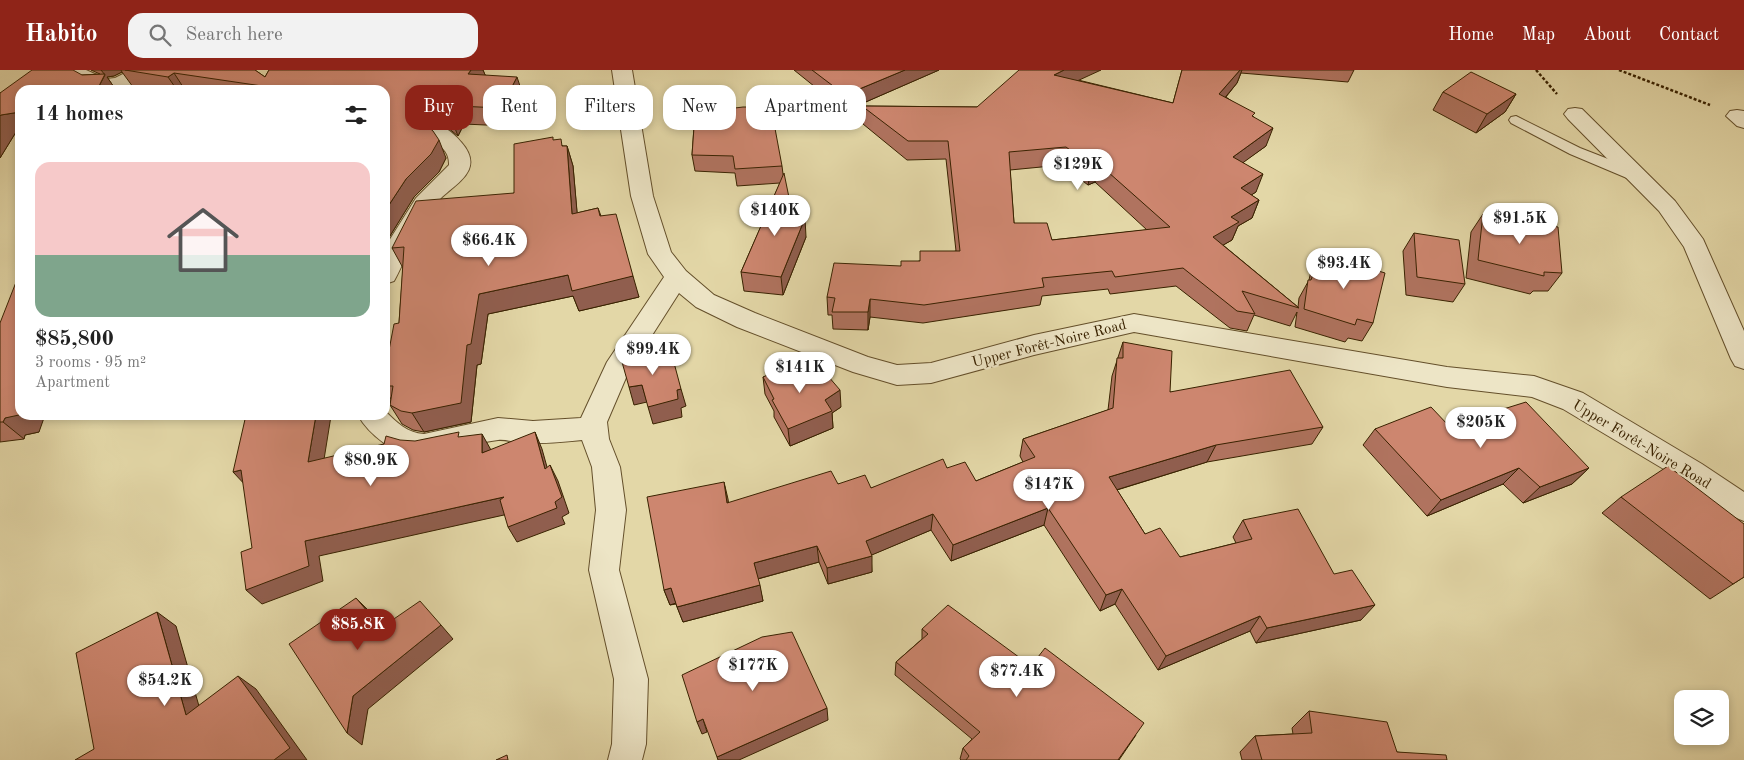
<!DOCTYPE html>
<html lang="en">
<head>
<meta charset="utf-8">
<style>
  :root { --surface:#fff; --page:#f2f2f2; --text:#222; --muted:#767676; --line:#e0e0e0; --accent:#8f2418 }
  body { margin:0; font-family:"Old Standard TT",serif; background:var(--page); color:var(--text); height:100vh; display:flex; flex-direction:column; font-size:19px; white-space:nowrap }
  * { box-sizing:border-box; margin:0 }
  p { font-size:16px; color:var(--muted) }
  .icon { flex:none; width:28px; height:28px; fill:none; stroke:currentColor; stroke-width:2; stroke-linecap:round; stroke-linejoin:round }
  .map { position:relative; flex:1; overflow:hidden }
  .panel { position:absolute; left:15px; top:15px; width:375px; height:335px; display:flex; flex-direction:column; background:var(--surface); border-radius:15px; box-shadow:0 2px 8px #0003 }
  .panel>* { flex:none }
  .top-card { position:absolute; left:405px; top:15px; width:475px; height:45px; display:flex; gap:10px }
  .fabs { position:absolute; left:1674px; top:620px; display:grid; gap:10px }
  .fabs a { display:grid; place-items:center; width:55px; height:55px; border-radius:10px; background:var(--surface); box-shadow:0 2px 8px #0003; font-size:25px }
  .price { position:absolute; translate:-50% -42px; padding:0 11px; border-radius:18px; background:#fff; color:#222; font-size:16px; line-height:32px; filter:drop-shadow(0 1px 2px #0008) }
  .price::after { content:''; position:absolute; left:50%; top:30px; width:15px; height:11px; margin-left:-8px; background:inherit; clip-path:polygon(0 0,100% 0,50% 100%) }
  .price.on { background:var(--accent); color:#fff }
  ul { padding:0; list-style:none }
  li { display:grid; align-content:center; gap:10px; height:265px; padding:0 20px }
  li+li { border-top:1px solid var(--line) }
  li span { display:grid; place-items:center; height:155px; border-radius:15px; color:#555 }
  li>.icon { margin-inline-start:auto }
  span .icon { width:90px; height:90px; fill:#fffc; stroke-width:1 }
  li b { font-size:21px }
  h2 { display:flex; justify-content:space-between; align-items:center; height:60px; padding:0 20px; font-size:21px }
  .pill { padding:0 18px; border-radius:15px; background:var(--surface); box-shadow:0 2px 8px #0003; font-size:18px; line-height:45px }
  .pill.on { background:var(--accent); color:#fff }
  header { display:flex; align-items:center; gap:30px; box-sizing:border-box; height:70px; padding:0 25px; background:var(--accent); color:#fff }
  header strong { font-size:24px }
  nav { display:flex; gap:28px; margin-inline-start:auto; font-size:18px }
  .search { width:350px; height:45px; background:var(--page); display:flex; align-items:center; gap:12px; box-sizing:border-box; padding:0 18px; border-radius:15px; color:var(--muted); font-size:19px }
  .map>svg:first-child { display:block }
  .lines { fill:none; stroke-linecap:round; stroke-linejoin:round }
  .lane-casing { stroke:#644f2a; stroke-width:2 }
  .street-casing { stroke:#644f2a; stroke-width:2 }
  .path { stroke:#392200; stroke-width:2.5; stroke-dasharray:3 2; stroke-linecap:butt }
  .lane { fill:#ede5c6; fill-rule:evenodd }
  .street { fill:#ede5c6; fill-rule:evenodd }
  .wall { fill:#b0735f; stroke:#392200; fill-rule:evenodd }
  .shaded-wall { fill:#905e4e; stroke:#392200 }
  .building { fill:#cd866f; stroke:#392200; fill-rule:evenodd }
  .labels { text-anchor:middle; stroke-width:4.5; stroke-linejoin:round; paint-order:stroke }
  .street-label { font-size:15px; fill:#392200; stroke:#ede5c6 }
</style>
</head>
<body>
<header>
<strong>Habito</strong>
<div class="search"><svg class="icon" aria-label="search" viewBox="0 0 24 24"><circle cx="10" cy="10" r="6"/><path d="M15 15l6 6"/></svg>Search here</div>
<nav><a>Home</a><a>Map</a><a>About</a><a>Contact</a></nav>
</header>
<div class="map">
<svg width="1744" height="690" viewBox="0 0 1744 690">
  <rect width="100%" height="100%" fill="#e3d7a7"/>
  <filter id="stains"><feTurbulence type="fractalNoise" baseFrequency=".004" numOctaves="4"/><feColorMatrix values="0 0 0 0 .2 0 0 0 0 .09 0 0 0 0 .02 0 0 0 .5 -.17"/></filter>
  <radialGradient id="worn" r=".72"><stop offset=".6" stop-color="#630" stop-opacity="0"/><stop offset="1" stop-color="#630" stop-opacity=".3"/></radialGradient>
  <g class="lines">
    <g class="lane-casing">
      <polygon id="lane" points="1516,46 1580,78 1644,103 1647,107 1644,111 1634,111 1570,84 1511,53 1509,50 1511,47"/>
    </g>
    <g class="street-casing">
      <g id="street">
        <path d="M 60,0 L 86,0 L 106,9 L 115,8 L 131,0 L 156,0 C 146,14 112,24 95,20 C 84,17 73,9 63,4 Z"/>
        <path d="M 612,0 L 632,0 L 653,126 L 671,182 L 686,201 L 714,225 L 755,243 L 868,287 L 897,295 L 931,293 L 1034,265 L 1134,244 L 1447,297 L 1534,306 L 1583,323 L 1702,394 L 1744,422 L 1744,451 L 1734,447 L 1682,410 L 1563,339 L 1532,327 L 1447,317 L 1134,262 L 1034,285 L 931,313 L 897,315 L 853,302 L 737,257 L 696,237 L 679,223 L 628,303 L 607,352 L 609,369 L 620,397 L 626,440 L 619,500 L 648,609 L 646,674 L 642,690 L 608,690 L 612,674 L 614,609 L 589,500 L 596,440 L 592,397 L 582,370 C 562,372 543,374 524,373 C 515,373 507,369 498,370 C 458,374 421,401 384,373 C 373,365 364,356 358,345 L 385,345 L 385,341 C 396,352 407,363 424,364 L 498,348 L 533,351 L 581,348 L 607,292 L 664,207 L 648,184 L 631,126 Z"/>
        <polygon points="1575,38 1582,39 1675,131 1703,169 1744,261 1744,299 1735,296 1731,289 1684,177 1659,141 1568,49 1564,44 1568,39"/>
        <polygon points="1737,40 1744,41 1744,58 1737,56 1726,46 1730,41"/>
        <path d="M 429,51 C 441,54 453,62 461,72 C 484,98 460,111 442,127 C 435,134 430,141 425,149 C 412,169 405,191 394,211 L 385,214 L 385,179 L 387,174 L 416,128 L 449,95 C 450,74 428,73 418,58 L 421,53 Z"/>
      </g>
    </g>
    <g class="path">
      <polyline points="1536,0 1557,24"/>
      <polyline points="1619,0 1710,35"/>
    </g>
    <use href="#lane" class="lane"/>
    <use href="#street" class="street"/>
  </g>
  <g class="wall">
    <polygon points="91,0 255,0 265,7 269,0 483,0 485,5 523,25 507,56 464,54 458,66 447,57 434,51 429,49 421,52 446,88 439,102 414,127 385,174 385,20 150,20 133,17 122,2 114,6 107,7 116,20 20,20 16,62 0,88 0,23 82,5 100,4"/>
    <polygon points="794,0 939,0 845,41"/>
    <path d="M 1182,0 L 1354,0 L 1348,12 L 1241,3 L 1237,13 L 1226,27 L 1254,47 L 1266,76 L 1243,92 L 1256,122 L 1251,125 L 1259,130 L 1252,148 L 1238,156 L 1232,170 L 1223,175 L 1298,237 L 1299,228 L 1309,210 L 1311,201 L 1321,183 L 1373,253 L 1362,271 L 1348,268 L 1345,272 L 1295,257 L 1297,242 L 1290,256 L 1254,245 L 1247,261 L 1230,258 L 1176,216 L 1110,224 L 1108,219 L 1042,226 L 1040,235 L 923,253 L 870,247 L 868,260 L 833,259 L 832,245 L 828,245 L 827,227 L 901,196 L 956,181 L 946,89 L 907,90 L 863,54 L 862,36 L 977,37 L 1078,10 L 1173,33 ZM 1062,95 L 1088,115 L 1095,112 L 1147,160 L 1052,170 L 1014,153 L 1010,100 Z"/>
    <polygon points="1443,22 1516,24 1505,42 1476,63 1433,40"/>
    <polygon points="695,43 782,96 783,104 793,147 806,167 783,225 744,221 741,202 780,113 737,116 735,103 695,101 692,85"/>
    <polygon points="554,70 563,76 567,76 573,96 577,143 598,138 601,146 639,227 579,241 573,226 488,244 481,294 477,295 471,352 424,362 413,360 402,354 390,335 391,329 385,320 385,301 399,253 403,198 392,178 514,123"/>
    <polygon points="1483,144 1562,203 1548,221 1533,221 1530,224 1466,208 1471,162"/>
    <polygon points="1414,163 1465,214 1453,232 1406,225 1403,181"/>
    <polygon points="0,253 39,362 25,365 24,369 0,372"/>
    <polygon points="1123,272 1170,322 1323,357 1312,374 1207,392 1117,420 1145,464 1180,487 1236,473 1233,467 1243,450 1361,550 1256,573 1250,561 1158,600 1115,534 1100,541 1044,455 951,491 931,460 871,485 872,502 828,514 819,492 758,509 763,531 683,552 676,534 670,535 664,520 838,414 871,418 947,398 976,411 1023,392 1020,386 1023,369 1108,340 1112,306"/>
    <polygon points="810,305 841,337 832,343 833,358 790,376 774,347 774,341 765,324 763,307"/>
    <polygon points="1449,356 1589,398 1572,414 1523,433 1503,414 1427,446 1363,375 1375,359"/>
    <polygon points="1621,427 1744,507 1710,529 1602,443"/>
    <polygon points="922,559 1031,596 1136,665 1119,690 961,690 960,689 963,678 972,669 895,605 896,592 922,569"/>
    <polygon points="1309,641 1397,682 1447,690 1242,690 1240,682 1255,666 1293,664 1292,658"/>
  </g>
  <g class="shaded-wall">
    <polygon points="101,0 121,0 122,2 114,6 107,7 116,20 97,20 105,5"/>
    <polygon points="471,0 483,0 486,7 468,4"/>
    <polygon points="905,0 939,0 845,41 845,25"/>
    <polygon points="1064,0 1101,0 1051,23 1054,5"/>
    <polygon points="1240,0 1242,0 1237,13 1213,42 1219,24"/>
    <polygon points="174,3 185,20 177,20 168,7"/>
    <polygon points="517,7 523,25 507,56 501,38"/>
    <polygon points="1516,24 1505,42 1476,63 1487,44"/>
    <polygon points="421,31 429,49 419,52 409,41 411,34"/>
    <polygon points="457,36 464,54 458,66 451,48"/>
    <polygon points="20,42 20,62 16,62 0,88 0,46 1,45"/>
    <polygon points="1273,58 1266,76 1226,105 1233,87"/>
    <polygon points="439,70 446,88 439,102 414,127 385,174 385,141 406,109"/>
    <polygon points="567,76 573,96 579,164 572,144"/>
    <polygon points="1099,94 1095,112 1088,115 1092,96"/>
    <polygon points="1263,104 1256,122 1234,136 1241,118"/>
    <polygon points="1259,130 1252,148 1238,156 1232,170 1206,185 1213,167 1231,147"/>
    <polygon points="805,148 806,167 783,225 781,207"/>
    <polygon points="568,205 633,206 639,227 579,241 573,226 488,244 481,294 477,295 471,352 424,362 412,343 467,275 479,224"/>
    <polygon points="870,229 870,247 868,260 868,242"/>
    <polygon points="642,315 647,332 634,335 629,317"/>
    <polygon points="681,319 686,336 681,338 682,347 653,354 648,337 677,320"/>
    <polygon points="840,320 841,337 832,343 833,358 790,376 788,359 825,330"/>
    <polygon points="20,343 20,345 45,345 39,362 25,365 24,369 3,352 5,348"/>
    <polygon points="316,345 330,345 331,346 321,408 308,392"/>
    <polygon points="535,362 542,379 552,415 545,399"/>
    <polygon points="482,364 491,380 482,383"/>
    <polygon points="1216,375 1207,392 1103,424 1109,407"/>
    <polygon points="550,395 558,411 569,443 562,447 565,454 517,472 508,457 555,432"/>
    <polygon points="1519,398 1503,414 1427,446 1441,430"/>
    <polygon points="1589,398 1572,414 1523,433 1540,417"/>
    <polygon points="241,400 248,418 233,402"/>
    <polygon points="724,412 728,429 731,450 727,433"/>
    <polygon points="504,427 513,443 319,486 323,511 262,534 246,520 305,471"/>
    <polygon points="1048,438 1044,455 951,491 953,475"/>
    <polygon points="933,444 931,460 867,487 866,471"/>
    <polygon points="817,476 819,492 757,509 754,493"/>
    <polygon points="872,486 872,502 828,514 827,498"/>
    <polygon points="760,515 763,531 683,552 677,537"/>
    <polygon points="671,518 676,533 670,535 664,520"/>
    <polygon points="1122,519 1115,534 1100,541 1106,525"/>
    <polygon points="356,528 370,542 392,569 379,555"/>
    <polygon points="1375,535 1361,550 1256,573 1267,558"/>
    <polygon points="157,542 176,556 205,657 186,645"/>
    <polygon points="1260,546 1250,561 1158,600 1166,586"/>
    <polygon points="441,555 453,569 368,639 362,675 347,663 353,626"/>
    <polygon points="238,606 256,619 307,690 274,690"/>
    <polygon points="827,638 828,650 739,690 718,690 717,687"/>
    <polygon points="703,649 707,662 702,664 697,652"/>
  </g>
  <g class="building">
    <polygon points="32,0 73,0 82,5 105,4 97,20 20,20 20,42 1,45 0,46 0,23"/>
    <polygon points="125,0 255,0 265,7 269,0 471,0 468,4 517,7 501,38 457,36 451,48 440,39 427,33 421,31 411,34 409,41 433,61 439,70 431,84 406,109 385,141 385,20 260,20 262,16 174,3 168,7"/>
    <polygon points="812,0 905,0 845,25"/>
    <path d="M 1019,0 L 1064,0 L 1054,5 L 1173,33 L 1182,0 L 1240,0 L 1219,24 L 1255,43 L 1252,46 L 1273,58 L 1233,87 L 1263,104 L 1241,118 L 1259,130 L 1231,147 L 1239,152 L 1213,167 L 1299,238 L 1242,221 L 1255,244 L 1237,241 L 1183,198 L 1115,207 L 1112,201 L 1042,208 L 1044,217 L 924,235 L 870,229 L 868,242 L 832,242 L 835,228 L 827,227 L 834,193 L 901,196 L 901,191 L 920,191 L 920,181 L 960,181 L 948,71 L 908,71 L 862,36 L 977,37 ZM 1066,77 L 1092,96 L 1099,94 L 1170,157 L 1052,170 L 1047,153 L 1014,153 L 1009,82 Z"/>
    <polygon points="1471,2 1516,24 1487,44 1443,22"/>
    <polygon points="743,37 771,37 782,96 735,99 733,86 692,85 695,43"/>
    <polygon points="553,67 553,70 561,69 562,76 567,76 572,144 598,138 600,146 616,144 633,206 572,221 568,205 479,224 471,274 467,275 461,333 412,343 401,341 390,335 393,316 385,316 385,301 394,254 399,253 404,177 392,178 416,131 514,123 514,74"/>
    <polygon points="784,103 793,147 805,148 781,207 741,202"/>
    <polygon points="1483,144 1558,157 1562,203 1544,202 1544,206 1478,190"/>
    <polygon points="1414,163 1459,170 1465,214 1417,207"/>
    <polygon points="1321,183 1385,203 1373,253 1357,249 1355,255 1304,239 1308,210 1311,210"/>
    <polygon points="20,202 20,343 19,345 5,348 3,352 0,352 0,253"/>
    <polygon points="1123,272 1172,281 1170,322 1290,300 1323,357 1216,375 1109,407 1145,464 1160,458 1180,487 1252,469 1243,450 1298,439 1334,504 1352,500 1375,535 1267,558 1260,546 1166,586 1122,519 1106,525 1048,438 953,475 933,444 866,471 872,486 827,498 817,476 754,493 760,515 677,537 671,518 664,520 647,427 724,412 727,433 831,401 838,414 865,405 871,418 943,389 947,398 965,392 976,411 1035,387 1023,369 1113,338 1117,288 1123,288"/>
    <polygon points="665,277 668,290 673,289 681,319 677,320 678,329 648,337 642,315 629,317 622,292 624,287"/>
    <polygon points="800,291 810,305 822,299 840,320 825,330 832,341 788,359 772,330 774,329 763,307"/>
    <polygon points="1526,332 1589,398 1540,417 1519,398 1441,430 1375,359 1431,337 1449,356"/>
    <polygon points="246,345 316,345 308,392 384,374 386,366 400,370 415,371 459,362 458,367 482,364 482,383 535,362 545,399 550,395 562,427 555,432 557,438 508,457 500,430 504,427 305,471 309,496 246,520 241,482 252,478 241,400 233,402"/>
    <polygon points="1668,396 1744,454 1744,507 1733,514 1621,427"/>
    <polygon points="356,528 379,555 386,550 388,553 420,531 441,555 353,626 347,663 289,574"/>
    <polygon points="948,535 1031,596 1045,578 1144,653 1118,690 966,690 969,686 963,678 980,662 896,592 928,564 922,559"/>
    <polygon points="157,542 186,645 238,606 290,678 274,690 75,690 94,679 76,583"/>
    <polygon points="792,562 827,638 717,687 703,649 697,652 682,605 762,567"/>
    <polygon points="1309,641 1387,652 1397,682 1446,685 1447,690 1262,690 1255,666 1312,663"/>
    <polygon points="507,685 508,690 496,690"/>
  </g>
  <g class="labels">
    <g class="street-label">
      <text transform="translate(1049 273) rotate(-14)" y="5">Upper Forêt-Noire Road</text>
      <text transform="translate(1642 374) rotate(31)" y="5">Upper Forêt-Noire Road</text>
    </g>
  </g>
  <rect width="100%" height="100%" filter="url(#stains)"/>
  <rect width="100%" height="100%" fill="url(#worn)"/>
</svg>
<div class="fabs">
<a><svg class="icon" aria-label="layers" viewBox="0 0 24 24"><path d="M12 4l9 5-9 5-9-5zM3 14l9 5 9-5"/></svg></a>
</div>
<b class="price" style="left:1078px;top:121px">$129K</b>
<b class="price" style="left:775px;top:167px">$140K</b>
<b class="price" style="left:1520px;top:175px">$91.5K</b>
<b class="price" style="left:489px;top:197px">$66.4K</b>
<b class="price" style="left:1344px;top:220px">$93.4K</b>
<b class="price" style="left:653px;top:306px">$99.4K</b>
<b class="price" style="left:800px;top:324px">$141K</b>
<b class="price" style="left:1481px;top:379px">$205K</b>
<b class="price" style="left:371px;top:417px">$80.9K</b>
<b class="price" style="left:1049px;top:441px">$147K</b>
<b class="price on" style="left:358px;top:581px">$85.8K</b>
<b class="price" style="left:753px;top:622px">$177K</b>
<b class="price" style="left:1017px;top:628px">$77.4K</b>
<b class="price" style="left:165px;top:637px">$54.2K</b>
<div class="top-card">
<a class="pill on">Buy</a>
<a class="pill">Rent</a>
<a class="pill">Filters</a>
<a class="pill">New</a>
<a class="pill">Apartment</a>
</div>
<section class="panel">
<h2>14 homes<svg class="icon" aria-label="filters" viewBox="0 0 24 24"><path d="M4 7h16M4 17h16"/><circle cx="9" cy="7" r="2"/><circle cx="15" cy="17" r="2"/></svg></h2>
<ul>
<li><span style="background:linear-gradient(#f6c9c9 60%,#7fa58c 0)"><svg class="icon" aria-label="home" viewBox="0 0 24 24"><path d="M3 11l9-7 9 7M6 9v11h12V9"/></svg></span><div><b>$85,800</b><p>3 rooms · 95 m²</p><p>Apartment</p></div></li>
</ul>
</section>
</div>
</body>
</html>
